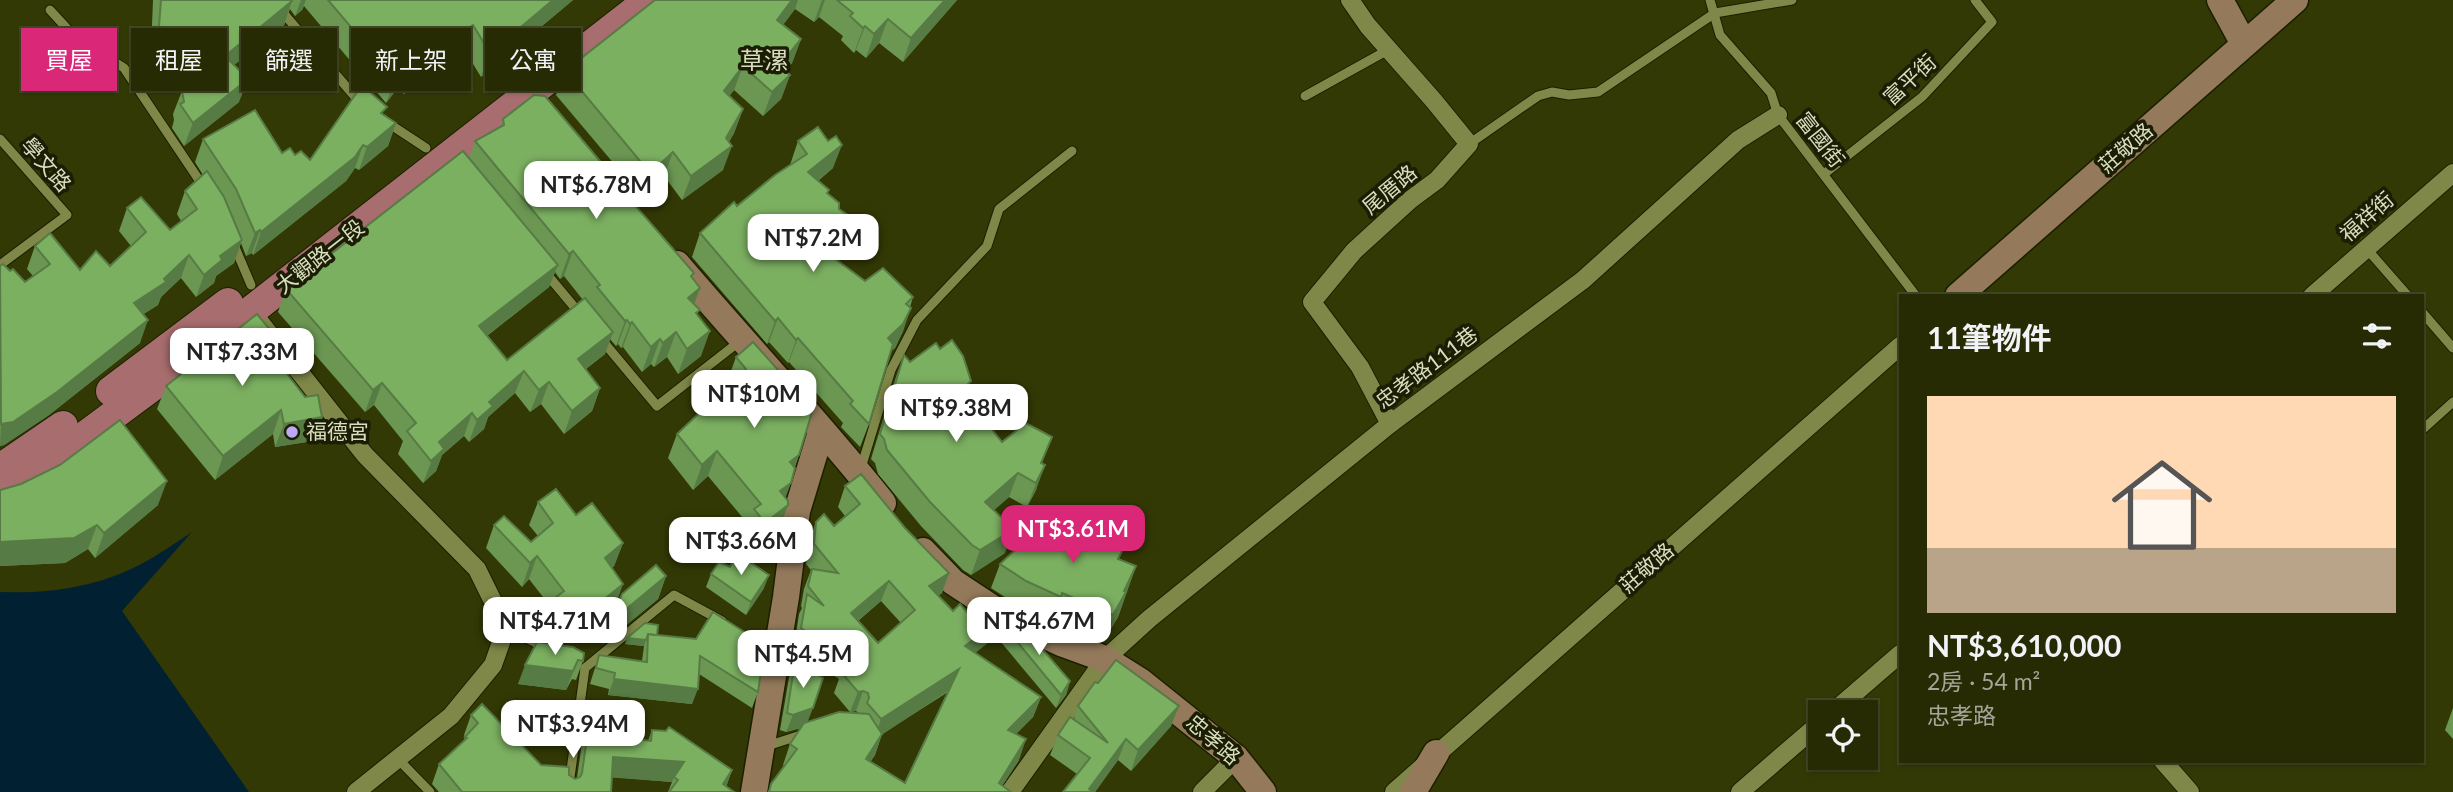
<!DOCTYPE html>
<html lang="zh-TW">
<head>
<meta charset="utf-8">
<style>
  :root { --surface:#262b04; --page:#323713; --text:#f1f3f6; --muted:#a4a79a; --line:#424726; --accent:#db2777 }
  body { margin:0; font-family:Lato,"Noto Sans TC",sans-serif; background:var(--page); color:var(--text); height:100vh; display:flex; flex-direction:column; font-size:26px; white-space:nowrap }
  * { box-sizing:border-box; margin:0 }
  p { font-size:23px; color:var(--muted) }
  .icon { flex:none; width:38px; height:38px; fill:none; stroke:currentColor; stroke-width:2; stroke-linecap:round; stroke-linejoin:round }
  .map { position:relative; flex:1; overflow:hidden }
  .panel { position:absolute; left:1899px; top:294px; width:525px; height:469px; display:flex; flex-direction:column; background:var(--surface); border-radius:0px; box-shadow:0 2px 5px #0004,0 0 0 2px var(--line) }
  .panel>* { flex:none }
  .hud { position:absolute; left:21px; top:28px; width:665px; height:63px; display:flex; gap:14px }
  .controls { position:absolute; left:1808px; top:700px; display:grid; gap:14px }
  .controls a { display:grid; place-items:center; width:70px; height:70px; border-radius:0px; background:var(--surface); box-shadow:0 2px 5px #0004,0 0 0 2px var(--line); font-size:35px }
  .price { position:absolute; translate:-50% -60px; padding:0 16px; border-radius:14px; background:#fff; color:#222; font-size:23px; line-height:46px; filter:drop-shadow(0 2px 4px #0008) }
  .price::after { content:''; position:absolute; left:50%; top:42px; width:21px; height:16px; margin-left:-10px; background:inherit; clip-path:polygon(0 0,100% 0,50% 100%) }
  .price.current { background:var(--accent); color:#fff }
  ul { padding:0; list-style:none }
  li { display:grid; align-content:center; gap:14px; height:371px; padding:0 28px }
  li+li { border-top:2px solid var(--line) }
  li span { display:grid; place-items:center; height:217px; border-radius:0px; color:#555 }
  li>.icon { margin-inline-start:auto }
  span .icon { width:126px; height:126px; fill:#fffc; stroke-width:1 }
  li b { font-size:30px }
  h2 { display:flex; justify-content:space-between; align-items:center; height:84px; padding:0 28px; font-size:30px }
  .tag { padding:0 24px; border-radius:0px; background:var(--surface); box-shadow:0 2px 5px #0004,0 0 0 2px var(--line); font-size:24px; line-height:63px }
  .tag.current { background:var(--accent); color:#fff }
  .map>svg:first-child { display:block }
  .water { fill:#012132 }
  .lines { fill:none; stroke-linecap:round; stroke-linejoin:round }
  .lane-casing { stroke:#1b1f00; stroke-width:11 }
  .street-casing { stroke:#1b1f00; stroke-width:20 }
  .secondary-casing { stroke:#1b1f00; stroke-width:29 }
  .primary-casing { stroke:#1b1f00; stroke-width:32 }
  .lane { stroke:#7f8848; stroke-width:9 }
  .street { stroke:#7f8848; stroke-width:18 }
  .secondary { stroke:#947a5b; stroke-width:26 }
  .primary { stroke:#a86d6e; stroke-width:30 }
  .wall { fill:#6b9753; fill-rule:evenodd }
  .shaded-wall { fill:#577b44 }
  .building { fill:#7cb061; stroke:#577b44; stroke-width:2; fill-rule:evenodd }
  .poi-dot { fill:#bda9f5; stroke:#1b1e04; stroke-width:2.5 }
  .labels { text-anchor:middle; stroke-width:7; stroke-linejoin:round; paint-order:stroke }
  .street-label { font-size:21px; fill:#d8debe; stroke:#1b1e04 }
  .poi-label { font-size:21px; fill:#d8debe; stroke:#1b1e04; text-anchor:start }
  .quarter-label { font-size:24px; fill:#d8debe; stroke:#1b1e04 }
</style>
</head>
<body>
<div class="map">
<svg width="2453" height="792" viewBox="0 0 2453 792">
  <rect width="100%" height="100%" fill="#333905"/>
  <path class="water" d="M 192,532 L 122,611 L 249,792 L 0,792 L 0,592 C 49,594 98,587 141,564 C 159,555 175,543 192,532 Z"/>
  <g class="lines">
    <g class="lane-casing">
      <g id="lane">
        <polyline points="275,0 273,1 362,105"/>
        <polyline points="1710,0 1720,35 1771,93 1778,115 1916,296"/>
        <polyline points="50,10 73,35 124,68 205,189"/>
        <polyline points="1305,96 1388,50"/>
        <polyline points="385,121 426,148"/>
        <polyline points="0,139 67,215 0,265"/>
        <polyline points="1469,144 1538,96 1552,92 1569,95 1598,92 1715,13 1792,0"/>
        <polyline points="1824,174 1922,97 1992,22 1975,0"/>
        <polyline points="234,245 251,285"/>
        <polyline points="2366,248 2408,296"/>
        <polyline points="545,272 581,315"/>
        <polyline points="2422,312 2453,348"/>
        <polyline points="601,339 657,406 740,341"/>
        <polyline points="2422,430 2453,402"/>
        <polyline points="861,468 891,370 917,320 987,246 999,209 1072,151"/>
        <polyline points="506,628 546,648"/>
        <polyline points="585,668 674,595 722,621"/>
        <polyline points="767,746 804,734"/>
        <polyline points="398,759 430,792"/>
        <polyline points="568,792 585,668"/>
      </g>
    </g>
    <g class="street-casing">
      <g id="street">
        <polyline points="1350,0 1368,26 1434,101 1469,144 1437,180 1410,200 1354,251 1312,302 1360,367 1390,424"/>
        <polyline points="2312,296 2453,173"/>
        <polyline points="260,322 365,455 477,569 506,628 493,665 451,716 356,792"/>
        <polyline points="1833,712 1900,654"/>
        <polyline points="2163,761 2190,792"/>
        <polyline points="1010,792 1105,659 1149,619 1390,424 1583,280 1738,140 1778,115"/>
        <polyline points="1202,792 1236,758"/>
        <polyline points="1394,792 1900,346"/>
        <polyline points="1740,792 1820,723"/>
      </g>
    </g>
    <g class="secondary-casing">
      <g id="secondary">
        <polyline points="2220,0 2244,44"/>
        <path d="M 677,264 C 745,344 818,421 883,503"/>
        <polyline points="1958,296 2295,0"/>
        <polyline points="923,551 953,582 1009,619 1061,643 1105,659 1140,681 1236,758 1263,792"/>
        <polyline points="754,792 786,597 797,511 821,432"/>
        <polyline points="1413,792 1436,753"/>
      </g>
    </g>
    <g class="primary-casing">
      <g id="primary">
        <polyline points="111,391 228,303"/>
        <polyline points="0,469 63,426"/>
        <polyline points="0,491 38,471 197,353 649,0"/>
      </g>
    </g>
    <use href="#lane" class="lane"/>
    <use href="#street" class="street"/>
    <use href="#secondary" class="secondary"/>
    <use href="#primary" class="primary"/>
  </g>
  <g class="wall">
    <polygon points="153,0 573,0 481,77 464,49 404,94 397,89 386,103 304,6 302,10 295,16 290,9 284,25 234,65 239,102 184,146 172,128 174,120 173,114 182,91 191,86 151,50"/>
    <polygon points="655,0 957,0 903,62 879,43 866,58 856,50 854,53 841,40 843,36 819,17 814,22 795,9 783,25 801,39 792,63 785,71 790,75 781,99 763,116 734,90 729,96 743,109 734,133 729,142 723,170 682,200 664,176 642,197 556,95 565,71"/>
    <polygon points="384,115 396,123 388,146 359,170 355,168 346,181 253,255 252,253 246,256 241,243 234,263 216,276 214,283 196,297 181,278 161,297 158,305 143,314 140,343 49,415 4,445 0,446 0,266 10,271 25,282 33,276 27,269 35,246 80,270 110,266 131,246 119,231 127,208 170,230 181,221 177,214 185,191 203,175 195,162 203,139 295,155 310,160"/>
    <path d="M 503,119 L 626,195 L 694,273 L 692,278 L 700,288 L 694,304 L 698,315 L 701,356 L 678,374 L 667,357 L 654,367 L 651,364 L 642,372 L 623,347 L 621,348 L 618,344 L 616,346 L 610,339 L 605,354 L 586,369 L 600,388 L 592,411 L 564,434 L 541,404 L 530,412 L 515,393 L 488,417 L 484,429 L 469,442 L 464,436 L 442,455 L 436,471 L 423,483 L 398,454 L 403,441 L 374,405 L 365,412 L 278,312 L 286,289 L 469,158 L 475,141 L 501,126 ZM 555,272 L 560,279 L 564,276 L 583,300 L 507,360 L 487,336 L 549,287 Z"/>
    <polygon points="798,141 833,168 818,181 839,209 847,244 834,258 865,281 913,297 903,331 895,348 891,351 869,424 860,447 841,427 843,423 789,362 788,363 769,342 767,344 692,257 700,233 790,165"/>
    <polygon points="276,337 273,344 285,371 322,417 313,441 275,447 273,434 215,480 157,409 166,386"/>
    <polygon points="753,342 799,455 785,497 788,505 779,530 756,548 745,534 748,524 708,476 693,490 668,458 677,434 729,385 727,382 736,357"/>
    <polygon points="904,355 910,362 969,387 979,399 976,408 1002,442 1042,464 1036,490 1027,507 1009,497 994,510 1005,553 971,575 963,570 921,526 878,474 875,463 871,459 895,380"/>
    <path d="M 845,486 L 905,528 L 949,573 L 942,593 L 938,596 L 953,611 L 972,618 L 1003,617 L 995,637 L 975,653 L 1041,697 L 1033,717 L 1016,734 L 1019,760 L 1002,786 L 1011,792 L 768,792 L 771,784 L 784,766 L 783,765 L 790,744 L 801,728 L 786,732 L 780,730 L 789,678 L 795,661 L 807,722 L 860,714 L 856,711 L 850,712 L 834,693 L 839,679 L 794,648 L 799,614 L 802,608 L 801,606 L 804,589 L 811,570 L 806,564 L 809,542 L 816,522 L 834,526 L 845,516 L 838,507 ZM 881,601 L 901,623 L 878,643 L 858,621 ZM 948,692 L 905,783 L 870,762 L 875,755 L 882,734 Z"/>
    <polygon points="0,490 158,505 95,558 88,549 65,563 0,566"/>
    <polygon points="538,502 576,515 623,543 614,566 612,568 618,599 620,599 666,576 658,599 603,644 608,632 598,621 575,638 549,636 543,625 550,606 529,579 522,587 486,548 494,525 531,542 538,536 529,525"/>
    <polygon points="1063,528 1120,560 1136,566 1118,617 1104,640 1054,617 1052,621 1017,605 991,588 1000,564"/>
    <polygon points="711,574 764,588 746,615 706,587"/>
    <polygon points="1005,627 1070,681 1066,695 1056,708 1000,641"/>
    <polygon points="657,635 696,639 758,692 752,708 699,674 692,704 608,695 609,689 590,684 599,655 642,661 644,646 625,644"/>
    <polygon points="537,642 583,661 576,680 572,679 566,690 518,684"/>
    <polygon points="592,702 609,736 648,741 652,730 732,770 726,787 668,792 672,782 612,777 611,792 439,792 432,784 439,764 463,742 465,737 464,735 471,715 541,765 569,775 575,779 577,778 585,722"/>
    <polygon points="1078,706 1179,706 1171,726 1131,771 1118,760 1095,792 1063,792 1077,774 1050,755 1058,735 1074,719"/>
    <polygon points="2453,708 2453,739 2445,730"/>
  </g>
  <g class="shaded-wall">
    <polygon points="301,0 306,0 302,10 295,16"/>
    <polygon points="553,0 573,0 481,77 490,53"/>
    <polygon points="792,0 798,0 795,9 768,44 777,20"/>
    <polygon points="822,0 825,0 819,17 814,22"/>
    <polygon points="945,0 957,0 903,62 911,38"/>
    <polygon points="292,1 284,25 217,79 225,56"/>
    <polygon points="888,19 879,43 866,58 874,34"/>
    <polygon points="473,25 464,49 404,94 412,70"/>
    <polygon points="865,26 856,50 854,53 863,28"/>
    <polygon points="801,39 792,63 770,90 779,66"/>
    <polygon points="406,65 397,89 386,103 395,79"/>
    <polygon points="743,66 734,90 715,115 724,91"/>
    <polygon points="790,75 781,99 763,116 772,92"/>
    <polygon points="248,79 239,102 184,146 193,123"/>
    <polygon points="743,109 734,133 722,154 732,146 723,170 682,200 691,176 726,138"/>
    <polygon points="396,123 388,146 359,170 367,147"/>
    <polygon points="363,145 355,168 346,181 253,255 261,232"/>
    <polygon points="842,145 833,168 799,196 808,172"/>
    <polygon points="673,152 664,176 642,197 650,173"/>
    <polygon points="855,220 847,244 818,276 826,252"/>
    <polygon points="260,230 252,253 246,256 255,233"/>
    <polygon points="242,240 234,263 216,276 214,283 196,297 204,275 220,256"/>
    <polygon points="573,251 564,276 560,279 569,254"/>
    <polygon points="189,255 181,278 161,297 158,305 125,326 134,303 164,279"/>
    <polygon points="558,265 549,287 471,348 479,326"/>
    <polygon points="700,288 691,313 688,298"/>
    <polygon points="911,308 903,331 895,348 879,362 888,338"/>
    <polygon points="778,318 769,342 767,344 775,321"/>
    <polygon points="148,320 140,343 49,415 4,445 0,446 1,424"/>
    <polygon points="627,320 618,344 616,346 625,321"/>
    <polygon points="632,322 623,347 621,348 630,324"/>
    <polygon points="710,331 701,356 678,374 687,349"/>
    <polygon points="613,332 605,354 570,381 578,359"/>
    <polygon points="676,332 667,357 654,367 663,343"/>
    <polygon points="798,338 789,362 788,363 796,340"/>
    <polygon points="660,339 651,364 642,372 651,347"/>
    <polygon points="524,371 515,393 488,417 484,429 469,442 477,420 489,402"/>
    <polygon points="549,382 541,404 530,412 539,390"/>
    <polygon points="382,383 374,405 365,412 373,390"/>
    <polygon points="600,388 592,411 564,434 572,411"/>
    <polygon points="281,410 273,434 215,480 223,456"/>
    <polygon points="472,413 464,436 442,455 436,471 423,483 439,442"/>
    <polygon points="322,417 313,441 275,447 284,424"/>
    <polygon points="717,451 708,476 693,490 702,465"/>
    <polygon points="799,455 790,480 790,462"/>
    <polygon points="1045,465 1036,490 1027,507 1036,483"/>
    <polygon points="1018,473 1009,497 976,526 985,502"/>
    <polygon points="167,481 158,505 95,558 104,533"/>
    <polygon points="791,483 782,507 780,491"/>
    <polygon points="788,505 779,530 756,548 765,523"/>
    <polygon points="97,525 88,549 65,563 0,566 0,542"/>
    <polygon points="1014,529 1005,553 971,575 980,550"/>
    <polygon points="623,543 614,566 596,582 605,558"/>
    <polygon points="537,556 529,579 522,587 530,563"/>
    <polygon points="1136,566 1118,617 1104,640 1113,615"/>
    <polygon points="949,573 942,593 921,606 929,586"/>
    <polygon points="769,575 764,588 746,615 751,602"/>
    <polygon points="666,576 658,599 603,644 612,621"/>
    <polygon points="889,581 881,601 843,633 851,613"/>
    <polygon points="623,584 615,607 607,598"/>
    <polygon points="607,597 598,621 575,638 549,636 557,612"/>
    <polygon points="1003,617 995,637 958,666 965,646"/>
    <polygon points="627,638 646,640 644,646 625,644"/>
    <polygon points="578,660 566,690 518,684 525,665"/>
    <polygon points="959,669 951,689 874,740 881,719"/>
    <polygon points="614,679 698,689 692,704 608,695"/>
    <polygon points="1070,681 1066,695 1056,708 1061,695"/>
    <polygon points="863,691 856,711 850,712 858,692"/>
    <polygon points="1041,697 1033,717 1000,750 1008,730"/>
    <polygon points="1179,706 1171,726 1131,771 1138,750"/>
    <polygon points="813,708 806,726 786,732 793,715"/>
    <polygon points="882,734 875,755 859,779 866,759"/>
    <polygon points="1026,739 1019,760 998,792 999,783"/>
    <polygon points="1126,739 1118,760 1095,792 1088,792"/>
    <polygon points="613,757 684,762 674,777 672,782 605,777"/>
    <polygon points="732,770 725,790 723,784"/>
  </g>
  <g class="building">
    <polygon points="161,0 291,0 292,1 225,56 248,79 193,123 180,104 184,102 182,91 212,74 159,26"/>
    <polygon points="328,0 553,0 490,53 473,25 412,70 406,65 395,79"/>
    <polygon points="655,0 792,0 777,20 801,39 779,66 790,75 772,92 743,66 724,91 743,109 726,138 732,146 691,176 673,152 650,173 565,71"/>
    <polygon points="837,0 945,0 911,38 888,19 874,34 865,26 863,28 850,16 853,13"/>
    <polygon points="362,85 387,107 381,113 396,123 367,147 363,145 355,157 261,232 260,230 255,233 236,189 203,139 255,110 282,153 290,148 295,155 301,151 310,160"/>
    <polygon points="534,95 545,96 627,193 626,195 694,273 691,276 700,288 688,298 700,310 696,313 710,331 687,349 676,332 663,343 660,339 651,347 632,322 630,324 627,320 625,321 597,287 600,285 573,251 569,254 475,141 504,125 503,119"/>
    <polygon points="818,127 828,141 836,136 842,145 808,172 829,190 827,193 839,203 839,209 855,220 826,252 865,281 883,268 913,297 906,304 911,308 903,324 888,338 893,344 869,424 850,404 853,401 798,338 796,340 778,318 775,321 700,233 734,202 737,206 775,175 807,154 798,141"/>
    <polygon points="463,151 558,265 479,326 507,360 585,298 613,332 578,359 600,388 572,411 549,382 539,390 524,371 489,402 493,406 477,420 472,413 439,442 444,449 431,461 407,431 416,423 382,383 373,390 286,289"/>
    <polygon points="207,171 224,197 242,240 220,256 222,260 204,275 189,255 164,279 166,282 134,303 148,320 57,392 13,422 1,424 0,266 3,264 10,271 13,269 25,282 50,264 35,246 50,233 80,270 96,251 110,266 146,232 127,208 141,197 170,230 197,209 185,191"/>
    <polygon points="257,314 276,337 271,342 288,361 282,367 305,397 318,395 322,417 284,424 281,410 223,456 166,386"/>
    <polygon points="952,340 963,356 971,381 967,385 979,399 973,405 1002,442 1017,430 1022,421 1052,437 1041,463 1045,465 1036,483 1018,473 985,502 1014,529 980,550 972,545 930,502 887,450 884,439 880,434 904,355 910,362 936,343 940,349"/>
    <polygon points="753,342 813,409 799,455 790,462 795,468 791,483 780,491 788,501 788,505 765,523 754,509 761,504 717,451 702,465 677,434 746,369 736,357"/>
    <polygon points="120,420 167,481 104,533 97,525 74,538 0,542 0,490 21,484 60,465"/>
    <path d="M 861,474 L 905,528 L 949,573 L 929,586 L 953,611 L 960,604 L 972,618 L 991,603 L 1003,617 L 965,646 L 1041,697 L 1008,730 L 1026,739 L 999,783 L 1011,792 L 769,792 L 771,784 L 797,749 L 790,744 L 804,723 L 839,712 L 869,714 L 882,734 L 866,759 L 905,783 L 959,669 L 881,719 L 867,703 L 869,698 L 868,693 L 863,691 L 858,692 L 841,672 L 849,661 L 801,628 L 807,594 L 824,606 L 808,586 L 812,569 L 838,573 L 814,544 L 816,522 L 824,514 L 834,526 L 860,504 L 845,486 ZM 889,581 L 915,610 L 878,643 L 851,613 Z"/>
    <polygon points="556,489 576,515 592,503 623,543 605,558 623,584 607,597 620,599 622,594 656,565 666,576 612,621 616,608 607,597 584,615 557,612 551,601 564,591 537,556 530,563 494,525 504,516 531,542 553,523 538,502"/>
    <polygon points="1053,514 1066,520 1063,528 1097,546 1104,530 1127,541 1118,559 1136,566 1124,591 1126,592 1113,615 1062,593 1061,597 1026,581 1000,564"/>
    <polygon points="737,553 769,575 751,602 711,574 719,562 730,567"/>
    <polygon points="713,612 765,645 758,692 700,656 698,689 614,679 615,673 596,668 599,655 647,662 648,634 696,639"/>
    <polygon points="1011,622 1024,628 1070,681 1061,695 1005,627"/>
    <polygon points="645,623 658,625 657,635 648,634 646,640 627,638"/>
    <polygon points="537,642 573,647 584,653 583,661 578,660 573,671 525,665"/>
    <polygon points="1116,660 1179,706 1138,750 1126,739 1089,789 1094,792 1063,792 1090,758 1058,735 1070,717 1108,743 1078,706 1095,682 1098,683"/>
    <polygon points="795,661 823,678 813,708 793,715 787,713"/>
    <polygon points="592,702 612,705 609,736 651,741 652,730 666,731 669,727 732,770 723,784 734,792 669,792 678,780 674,777 684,762 613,757 611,792 462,792 439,764 467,738 465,737 478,723 471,715 482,704 541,765 569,767 569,775 575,779 580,777 582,773"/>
  </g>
  <circle class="poi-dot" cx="292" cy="432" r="7"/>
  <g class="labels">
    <g class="street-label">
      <text transform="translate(1910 80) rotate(-43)" y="7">富平街</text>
      <text transform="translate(1820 140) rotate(52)" y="7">富國街</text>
      <text transform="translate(2126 148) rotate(-41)" y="7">莊敬路</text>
      <text transform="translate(46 165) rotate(49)" y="7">學文路</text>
      <text transform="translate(1390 190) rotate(-40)" y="7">尾厝路</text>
      <text transform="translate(2367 217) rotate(-41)" y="7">福祥街</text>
      <text transform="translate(320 257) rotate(-38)" y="7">大觀路一段</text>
      <text transform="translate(1427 368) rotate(-37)" y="7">忠孝路111巷</text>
      <text transform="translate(1647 568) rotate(-41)" y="7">莊敬路</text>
      <text transform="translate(1213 740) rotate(41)" y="7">忠孝路</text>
    </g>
    <g class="poi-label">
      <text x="306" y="439">福德宮</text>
    </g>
    <g class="quarter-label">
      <text x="764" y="69">草漯</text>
    </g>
  </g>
</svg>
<div class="controls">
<a><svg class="icon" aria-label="locate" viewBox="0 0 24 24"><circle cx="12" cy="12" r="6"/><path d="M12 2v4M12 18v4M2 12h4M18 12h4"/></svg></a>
</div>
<b class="price" style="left:596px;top:221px">NT$6.78M</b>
<b class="price" style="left:813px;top:274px">NT$7.2M</b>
<b class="price" style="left:242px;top:388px">NT$7.33M</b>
<b class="price" style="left:754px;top:430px">NT$10M</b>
<b class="price" style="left:956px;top:444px">NT$9.38M</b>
<b class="price current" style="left:1073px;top:565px">NT$3.61M</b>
<b class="price" style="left:741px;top:577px">NT$3.66M</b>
<b class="price" style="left:555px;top:657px">NT$4.71M</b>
<b class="price" style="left:1039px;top:657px">NT$4.67M</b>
<b class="price" style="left:803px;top:690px">NT$4.5M</b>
<b class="price" style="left:573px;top:760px">NT$3.94M</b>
<div class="hud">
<a class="tag current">買屋</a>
<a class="tag">租屋</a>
<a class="tag">篩選</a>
<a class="tag">新上架</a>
<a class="tag">公寓</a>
</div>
<section class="panel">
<h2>11筆物件<svg class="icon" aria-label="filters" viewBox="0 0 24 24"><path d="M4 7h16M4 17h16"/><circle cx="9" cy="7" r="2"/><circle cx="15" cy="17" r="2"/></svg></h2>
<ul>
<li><span style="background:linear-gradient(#ffd9b3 70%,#b9a48a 0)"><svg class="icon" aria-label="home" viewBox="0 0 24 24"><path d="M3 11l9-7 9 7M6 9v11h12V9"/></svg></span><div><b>NT$3,610,000</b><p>2房 · 54 m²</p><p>忠孝路</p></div></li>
</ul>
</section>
</div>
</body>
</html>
